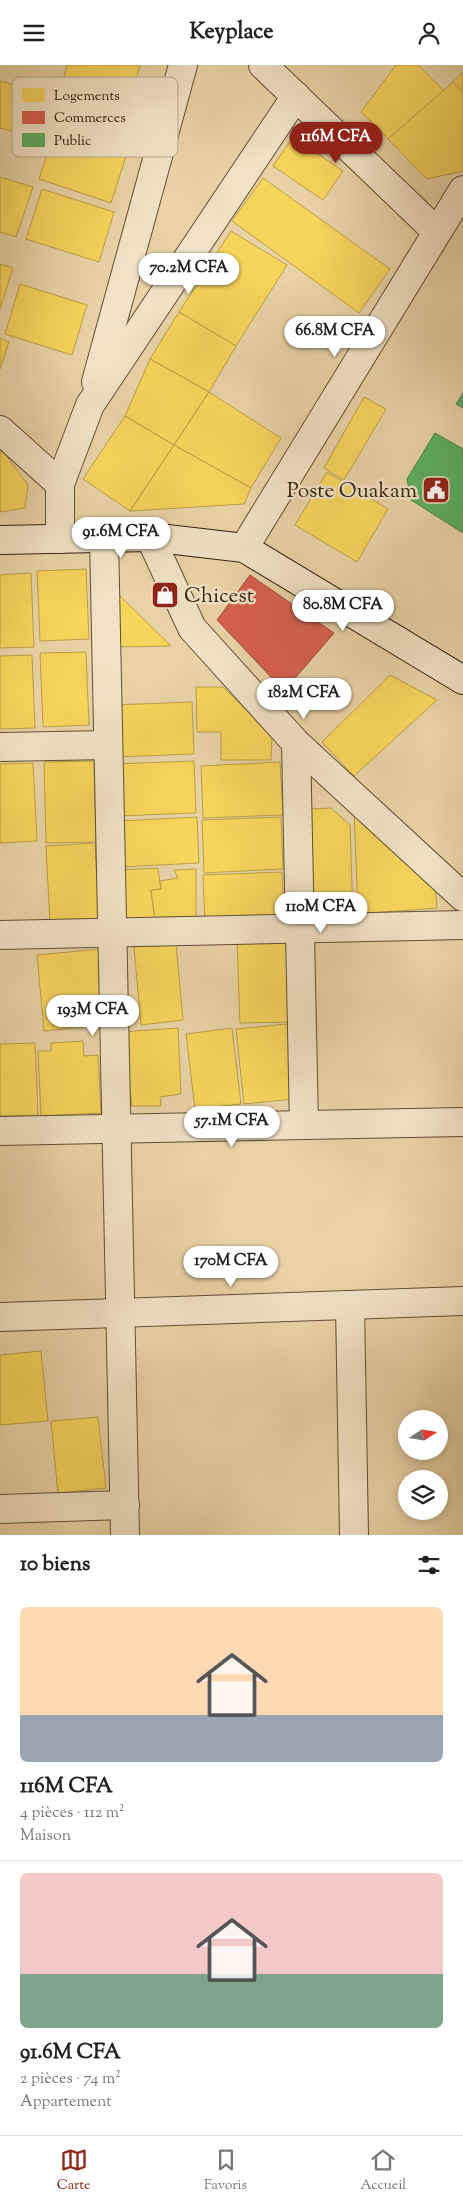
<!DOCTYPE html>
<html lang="fr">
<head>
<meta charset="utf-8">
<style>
  :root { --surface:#fff; --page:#f6f6f6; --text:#222; --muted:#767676; --line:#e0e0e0; --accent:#8f2418 }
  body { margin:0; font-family:"Sorts Mill Goudy",serif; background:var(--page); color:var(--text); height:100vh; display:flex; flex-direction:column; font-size:19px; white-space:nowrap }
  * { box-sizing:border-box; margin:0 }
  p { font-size:16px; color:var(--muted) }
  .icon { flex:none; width:28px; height:28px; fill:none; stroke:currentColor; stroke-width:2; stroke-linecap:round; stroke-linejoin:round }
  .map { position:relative; height:1470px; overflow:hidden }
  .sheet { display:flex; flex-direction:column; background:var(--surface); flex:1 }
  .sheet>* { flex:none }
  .needle { width:32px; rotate:78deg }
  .controls { position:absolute; left:398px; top:1345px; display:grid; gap:10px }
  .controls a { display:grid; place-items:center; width:50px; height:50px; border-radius:50%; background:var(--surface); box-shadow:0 2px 8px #0003; font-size:25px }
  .price { position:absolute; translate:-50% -42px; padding:0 11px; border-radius:18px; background:#fff; color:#222; font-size:16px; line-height:32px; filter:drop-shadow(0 1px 2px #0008) }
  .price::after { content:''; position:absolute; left:50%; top:30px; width:15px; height:11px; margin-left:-8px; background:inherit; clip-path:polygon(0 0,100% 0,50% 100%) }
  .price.current { background:var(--accent); color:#fff }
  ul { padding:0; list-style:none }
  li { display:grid; align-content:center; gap:10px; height:265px; padding:0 20px }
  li+li { border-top:1px solid var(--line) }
  li span { display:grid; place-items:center; height:155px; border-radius:8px; color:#555 }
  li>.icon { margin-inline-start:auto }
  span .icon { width:90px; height:90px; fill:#fffc; stroke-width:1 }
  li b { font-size:21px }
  h2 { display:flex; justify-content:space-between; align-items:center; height:60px; padding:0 20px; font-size:21px }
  header { display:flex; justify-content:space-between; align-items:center; height:65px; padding:0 20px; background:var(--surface); font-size:22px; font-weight:700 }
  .dock { display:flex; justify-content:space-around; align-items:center; height:70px; border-top:1px solid var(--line); background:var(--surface); font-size:14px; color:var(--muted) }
  .dock a { display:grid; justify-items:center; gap:2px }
  .dock .current { color:var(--accent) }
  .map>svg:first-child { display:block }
  .homes { fill:#f6d55c; stroke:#bb9f45 }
  .shops { fill:#d6604d; stroke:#a44d3a }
  .public { fill:#5aae61; stroke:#4e8448 }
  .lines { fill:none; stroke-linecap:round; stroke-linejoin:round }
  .street-casing { stroke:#5f4e35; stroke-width:30 }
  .secondary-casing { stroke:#31210f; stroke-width:30 }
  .street { stroke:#f1e2c5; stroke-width:28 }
  .secondary { stroke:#f1e2c5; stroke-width:28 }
  .labels { text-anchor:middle; stroke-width:5; stroke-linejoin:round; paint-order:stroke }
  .poi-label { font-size:21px; fill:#31210f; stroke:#f1e2c5; text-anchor:end }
  .key { fill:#f1e2c5; stroke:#b7a88e; stroke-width:1 }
  .key-label { font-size:14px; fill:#31210f }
</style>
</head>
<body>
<header><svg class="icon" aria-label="menu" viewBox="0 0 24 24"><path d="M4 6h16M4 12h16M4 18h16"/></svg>Keyplace<svg class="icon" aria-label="person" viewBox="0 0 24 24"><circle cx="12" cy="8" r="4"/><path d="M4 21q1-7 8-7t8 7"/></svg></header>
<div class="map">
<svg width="463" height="1470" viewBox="0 0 463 1470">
  <rect width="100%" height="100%" fill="#e9d3a6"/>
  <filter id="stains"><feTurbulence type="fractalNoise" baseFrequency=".004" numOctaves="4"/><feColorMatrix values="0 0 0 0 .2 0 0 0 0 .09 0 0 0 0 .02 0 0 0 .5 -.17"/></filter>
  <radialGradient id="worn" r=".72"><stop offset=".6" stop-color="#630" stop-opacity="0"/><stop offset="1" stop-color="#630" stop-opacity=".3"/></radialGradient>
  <g class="homes">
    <polygon points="67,0 140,0 126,50 59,31"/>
    <polygon points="396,0 418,0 444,26 388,74 361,47"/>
    <polygon points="463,7 463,27 453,17"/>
    <polygon points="0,16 56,31 45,75 0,63"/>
    <polygon points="453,17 463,27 463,106 427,114 388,74"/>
    <polygon points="55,65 127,88 111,138 39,114"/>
    <polygon points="293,72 343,106 323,135 273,101"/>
    <polygon points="0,112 33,122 16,172 0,167"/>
    <polygon points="263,113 390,204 359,248 232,156"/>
    <polygon points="42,124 114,147 99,197 26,174"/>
    <polygon points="231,166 287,200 236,281 179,247"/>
    <polygon points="0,199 13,203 0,244"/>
    <polygon points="20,219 87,240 72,290 5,269"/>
    <polygon points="179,247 236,281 209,327 150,294"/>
    <polygon points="0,273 9,277 0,304"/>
    <polygon points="150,294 209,327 174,380 125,351"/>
    <polygon points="209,327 281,373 251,423 174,380"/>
    <polygon points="364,332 386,344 344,415 324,403"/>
    <polygon points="125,351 174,380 130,446 83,414"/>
    <polygon points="174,380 251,423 244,439 130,446"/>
    <polygon points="0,382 28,420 25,443 0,447"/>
    <polygon points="327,407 388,444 357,497 295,460"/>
    <polygon points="86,504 89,574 40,576 37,506"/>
    <polygon points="31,508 34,582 0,583 0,510"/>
    <polygon points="115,526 171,581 116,582"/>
    <polygon points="86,587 89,660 43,662 40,588"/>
    <polygon points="32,590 35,663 0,664 0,591"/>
    <polygon points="390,610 437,635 354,711 322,677"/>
    <polygon points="196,622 223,622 272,670 271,695 221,695 221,667 197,667"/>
    <polygon points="192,637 194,689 115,692 112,640"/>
    <polygon points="94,696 96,777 46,778 44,697"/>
    <polygon points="194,696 196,748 117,751 114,699"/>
    <polygon points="280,697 283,750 203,753 201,701"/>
    <polygon points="33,698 37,776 0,778 0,699"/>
    <polygon points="331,743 350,760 353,851 314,853 310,744"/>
    <polygon points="354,745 435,822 437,843 358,849"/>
    <polygon points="197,752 199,798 121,802 119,756"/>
    <polygon points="281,752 283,804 204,808 202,755"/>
    <polygon points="95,778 99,857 50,859 46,781"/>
    <polygon points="158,803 161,824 151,825 155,854 120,855 120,805"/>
    <polygon points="196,804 196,858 155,854 151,825 161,824 160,816 178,813 174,805"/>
    <polygon points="282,807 284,859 205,862 203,810"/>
    <polygon points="290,873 293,957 240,958 237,874"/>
    <polygon points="176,879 183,955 141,960 134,882"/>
    <polygon points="100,884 101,960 44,966 37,890"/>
    <polygon points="287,959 294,1034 244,1039 236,964"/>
    <polygon points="178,963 181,1029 160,1032 161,1041 132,1041 122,967"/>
    <polygon points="232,963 241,1039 195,1044 186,969"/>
    <polygon points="83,976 84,991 98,990 101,1048 41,1051 38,986 51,986 51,978"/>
    <polygon points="35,978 38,1050 0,1051 0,979"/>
    <polygon points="41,1286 48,1356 0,1360 0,1290"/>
    <polygon points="98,1352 106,1423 58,1428 51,1356"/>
  </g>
  <polygon class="shops" points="250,510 334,568 284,626 217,555"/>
  <g class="public">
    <polygon points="463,328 463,343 456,339"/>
    <polygon points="435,368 463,384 463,468 411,435 407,414"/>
  </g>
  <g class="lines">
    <g class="street-casing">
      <g id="street">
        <polyline points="263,0 437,167"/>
        <polyline points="96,317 183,0"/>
        <polyline points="0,365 60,419"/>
        <polyline points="150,472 192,563 296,678 463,832"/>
        <polyline points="104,473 125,1470"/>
        <polyline points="60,474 60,419 90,340 296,31"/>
        <polyline points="244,483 463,125"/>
        <polyline points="296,678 304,1060"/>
        <polyline points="0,682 108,680"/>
        <polyline points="0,870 463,860"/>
        <polyline points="0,1066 463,1057"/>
        <polyline points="350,1240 354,1470"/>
        <polyline points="0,1252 463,1236"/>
        <polyline points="0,1444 125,1440"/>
      </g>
    </g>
    <g class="secondary-casing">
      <polyline id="secondary" points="0,475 150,472 244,483 463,615"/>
    </g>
    <use href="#street" class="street"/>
    <use href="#secondary" class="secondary"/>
  </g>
  <defs>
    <g id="civic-square" transform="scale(1.4375)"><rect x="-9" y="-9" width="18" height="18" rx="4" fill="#8f2418" stroke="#f1e2c5"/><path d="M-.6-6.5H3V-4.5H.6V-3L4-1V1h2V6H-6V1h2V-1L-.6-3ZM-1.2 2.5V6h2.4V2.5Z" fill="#fff"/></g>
    <g id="shop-square" transform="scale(1.4375)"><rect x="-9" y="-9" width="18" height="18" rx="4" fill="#8f2418" stroke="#f1e2c5"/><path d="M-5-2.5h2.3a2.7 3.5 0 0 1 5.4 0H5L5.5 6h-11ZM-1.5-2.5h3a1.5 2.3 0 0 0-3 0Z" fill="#fff"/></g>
  </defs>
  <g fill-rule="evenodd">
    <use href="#civic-square" x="436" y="425"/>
    <use href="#shop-square" x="165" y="530"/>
  </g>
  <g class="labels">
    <g class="poi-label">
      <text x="417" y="432">Poste Ouakam</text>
      <text x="184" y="537" text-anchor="start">Chicest</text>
    </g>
  </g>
  <rect x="12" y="12" width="166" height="80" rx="8" class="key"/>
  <rect x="22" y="23" width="23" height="14" fill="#f6d55c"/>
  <rect x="22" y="46" width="23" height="13" fill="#d6604d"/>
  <rect x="22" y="68" width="23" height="14" fill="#5aae61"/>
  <g class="key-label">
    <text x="54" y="35">Logements</text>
    <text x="54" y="57">Commerces</text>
    <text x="54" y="80">Public</text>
  </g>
  <rect width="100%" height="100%" filter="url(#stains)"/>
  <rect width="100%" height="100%" fill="url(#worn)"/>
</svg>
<div class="controls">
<a><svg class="needle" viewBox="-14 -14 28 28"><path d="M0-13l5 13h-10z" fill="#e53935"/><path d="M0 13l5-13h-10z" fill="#767676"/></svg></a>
<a><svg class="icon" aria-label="layers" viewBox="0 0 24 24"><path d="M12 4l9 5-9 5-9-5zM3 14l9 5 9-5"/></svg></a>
</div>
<b class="price current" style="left:336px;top:99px">116M CFA</b>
<b class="price" style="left:189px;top:230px">70.2M CFA</b>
<b class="price" style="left:335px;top:293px">66.8M CFA</b>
<b class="price" style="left:121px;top:494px">91.6M CFA</b>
<b class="price" style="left:343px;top:567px">80.8M CFA</b>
<b class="price" style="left:304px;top:655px">182M CFA</b>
<b class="price" style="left:321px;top:869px">110M CFA</b>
<b class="price" style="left:93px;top:972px">193M CFA</b>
<b class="price" style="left:232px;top:1083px">57.1M CFA</b>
<b class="price" style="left:231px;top:1223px">170M CFA</b>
</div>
<section class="sheet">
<h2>10 biens<svg class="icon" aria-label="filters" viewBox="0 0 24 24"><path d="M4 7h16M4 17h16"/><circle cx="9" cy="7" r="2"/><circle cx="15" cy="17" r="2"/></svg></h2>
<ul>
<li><span style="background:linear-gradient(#ffd9b3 70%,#9aa5b1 0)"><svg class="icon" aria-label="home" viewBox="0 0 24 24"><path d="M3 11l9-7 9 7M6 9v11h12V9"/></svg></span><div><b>116M CFA</b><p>4 pièces · 112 m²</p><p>Maison</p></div></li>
<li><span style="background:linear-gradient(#f6c9c9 65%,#7fa58c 0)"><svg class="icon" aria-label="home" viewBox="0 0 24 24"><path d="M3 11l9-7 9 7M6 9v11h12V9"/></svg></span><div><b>91.6M CFA</b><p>2 pièces · 74 m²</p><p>Appartement</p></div></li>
</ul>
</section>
<nav class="dock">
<a class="current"><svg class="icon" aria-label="map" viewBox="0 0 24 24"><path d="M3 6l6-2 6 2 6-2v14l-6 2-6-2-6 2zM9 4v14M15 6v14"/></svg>Carte</a>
<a><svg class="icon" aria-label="saved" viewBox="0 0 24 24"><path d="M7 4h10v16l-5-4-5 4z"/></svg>Favoris</a>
<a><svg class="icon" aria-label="home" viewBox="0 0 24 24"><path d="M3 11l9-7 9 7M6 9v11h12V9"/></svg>Accueil</a>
</nav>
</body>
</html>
